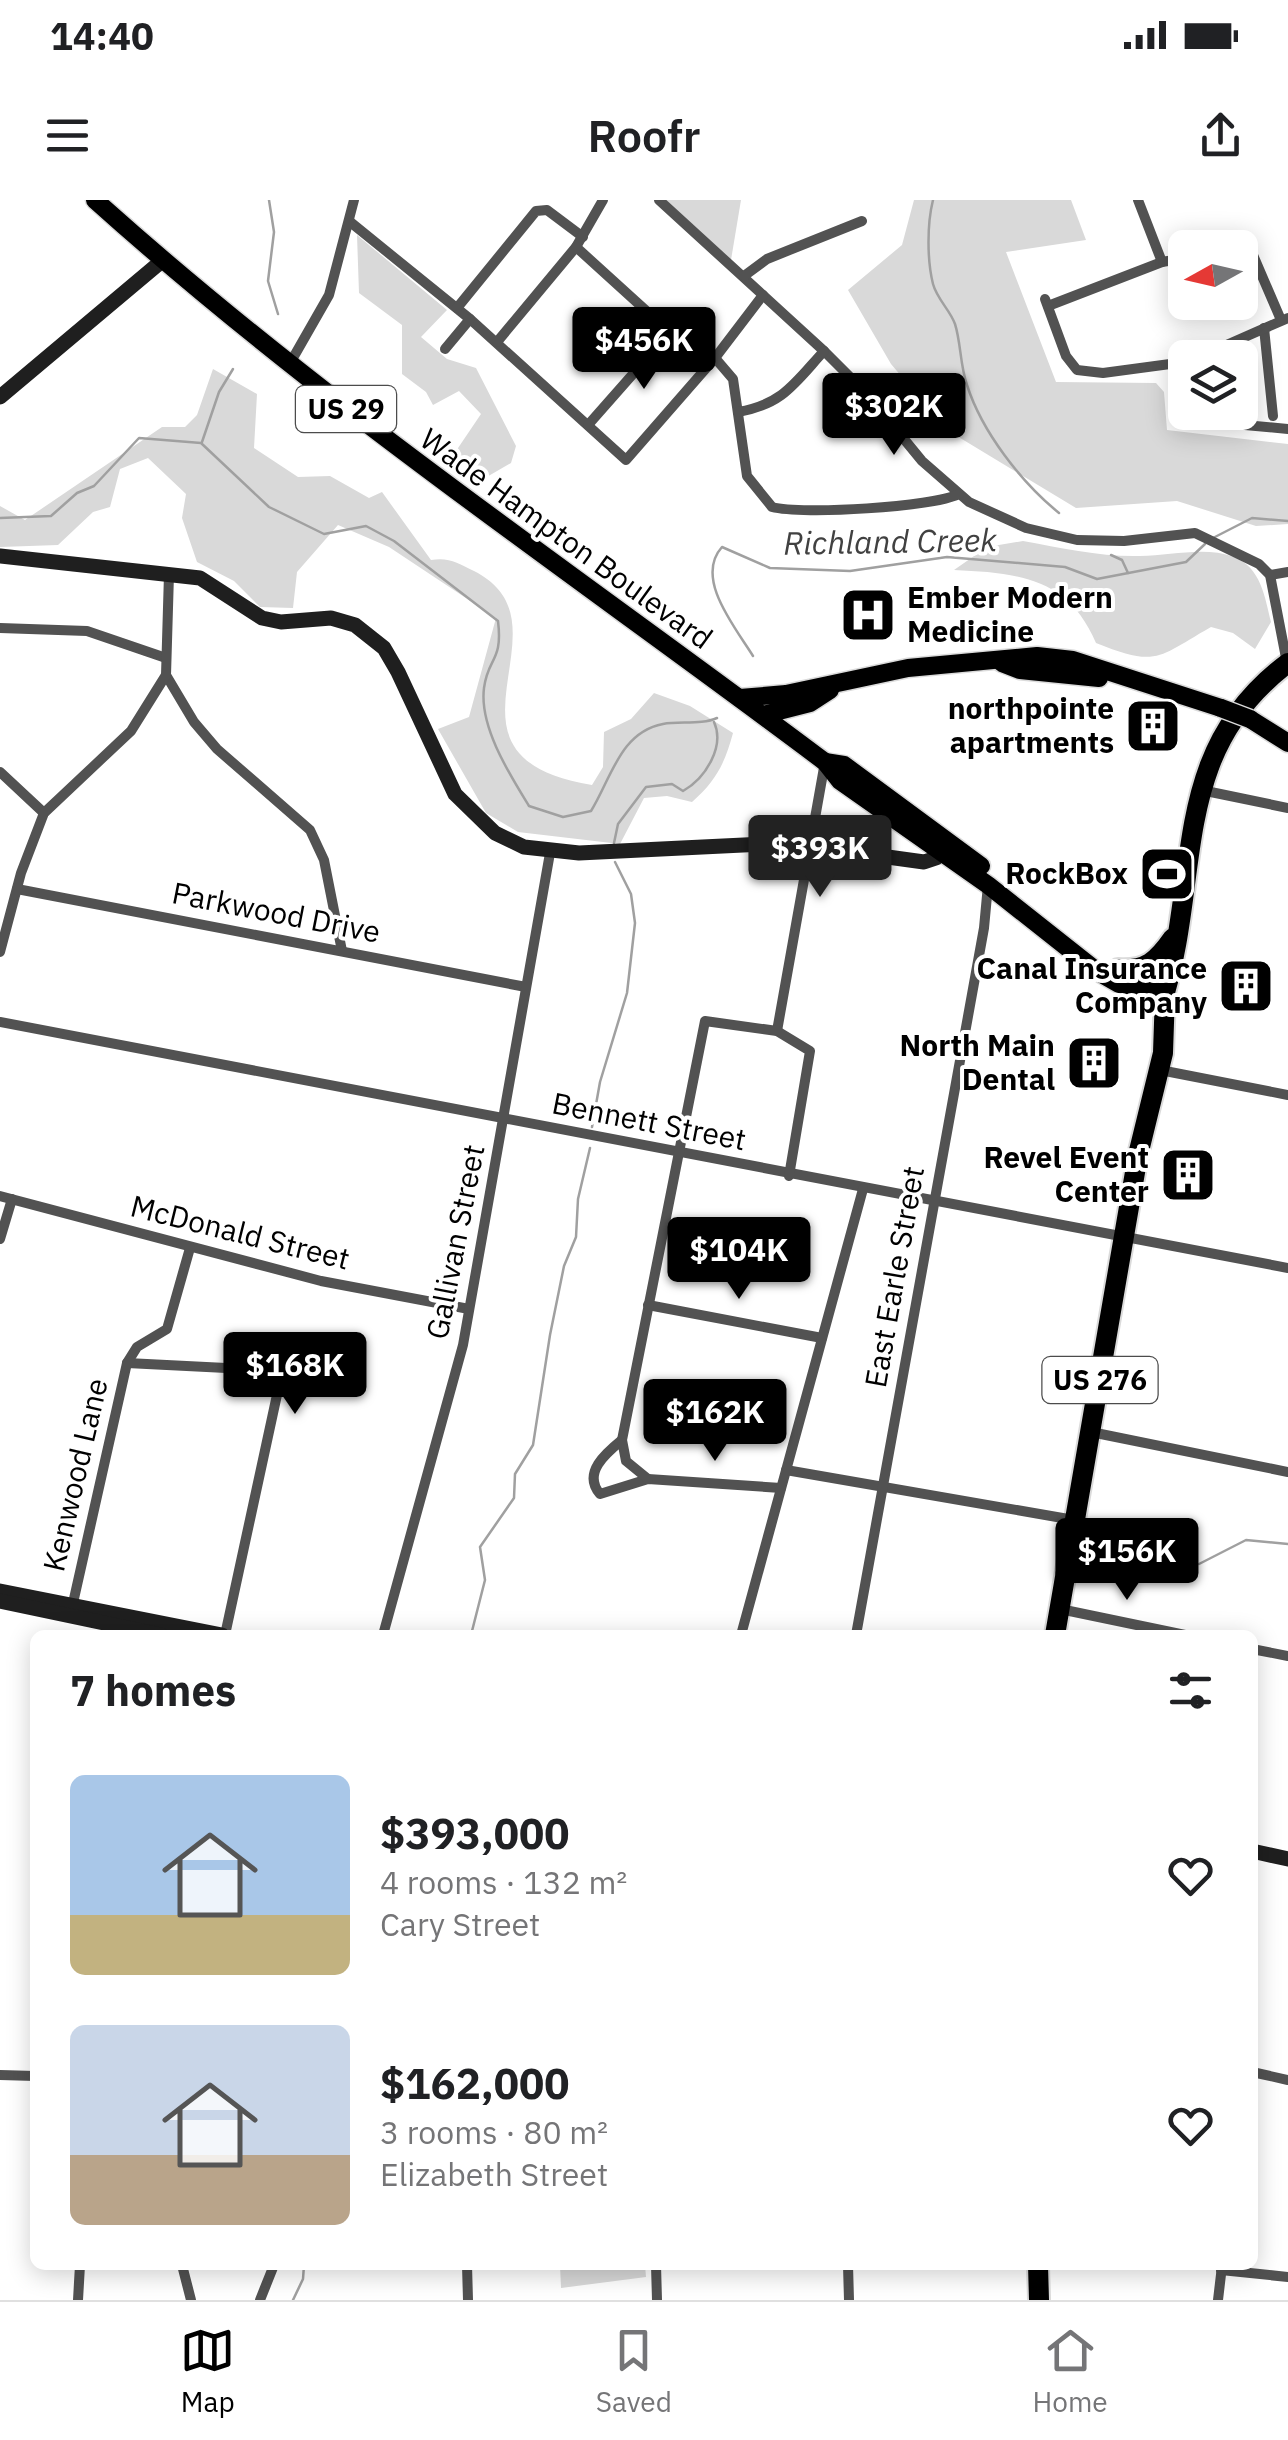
<!DOCTYPE html>
<html lang="en">
<head>
<meta charset="utf-8">
<style>
  :root { --surface:#fff; --page:#f6f6f6; --text:#202124; --muted:#757577; --line:#e0e0e0; --accent:#000 }
  body { margin:0; font-family:"IBM Plex Sans",sans-serif; background:var(--page); color:var(--text); height:100vh; display:flex; flex-direction:column; font-size:38px; white-space:nowrap }
  * { box-sizing:border-box; margin:0 }
  p { font-size:32px; color:var(--muted) }
  .icon { flex:none; width:55px; height:55px; fill:none; stroke:currentColor; stroke-width:2; stroke-linecap:round; stroke-linejoin:round }
  .map { position:relative; flex:1; overflow:hidden }
  .panel { position:absolute; left:30px; top:1430px; width:1228px; height:640px; display:flex; flex-direction:column; background:var(--surface); border-radius:15px; box-shadow:0 5px 25px #0003 }
  .panel>* { flex:none }
  .needle { width:65px; rotate:262deg }
  .buttons { position:absolute; left:1168px; top:30px; display:grid; gap:20px }
  .buttons a { display:grid; place-items:center; width:90px; height:90px; border-radius:15px; background:var(--surface); box-shadow:0 5px 25px #0003; font-size:50px }
  .price { position:absolute; translate:-50% -85px; padding:0 22px; border-radius:10px; background:var(--accent); color:#fff; font-size:32px; line-height:65px; filter:drop-shadow(0 2px 5px #0008) }
  .price::after { content:''; position:absolute; left:50%; top:60px; width:30px; height:22px; margin-left:-15px; background:inherit; clip-path:polygon(0 0,100% 0,50% 100%) }
  .price.selected { background:#222; color:#fff }
  ul { padding:0; list-style:none }
  li { display:flex; align-items:center; gap:30px; height:250px; padding:0 40px }
  li span { display:grid; place-items:center; flex:none; width:280px; height:200px; border-radius:15px; color:#555 }
  li>.icon { margin-inline-start:auto }
  span .icon { width:120px; height:120px; fill:#fffc; stroke-width:1 }
  li b { font-size:42px }
  h2 { display:flex; justify-content:space-between; align-items:center; height:120px; padding:0 40px; font-size:42px }
  .status { display:flex; justify-content:space-between; align-items:center; height:70px; padding:0 50px; background:var(--surface); direction:ltr }
  .status svg { height:28px; fill:currentColor }
  header { display:flex; justify-content:space-between; align-items:center; height:130px; padding:0 40px; background:var(--surface); font-size:45px; font-weight:600 }
  .tab-bar { display:flex; justify-content:space-around; align-items:center; height:140px; border-top:2px solid var(--line); background:var(--surface); font-size:28px; color:var(--muted) }
  .tab-bar a { display:grid; justify-items:center; gap:5px }
  .tab-bar .selected { color:var(--accent) }
  .map>svg:first-child { display:block }
  .green { fill:#d9d9d9 }
  .lines { fill:none; stroke-linecap:round; stroke-linejoin:round }
  .stream { stroke:#a0a0a0; stroke-width:2.5 }
  .primary-casing { stroke:#dbdbdb; stroke-width:21 }
  .highway-casing { stroke:#dbdbdb; stroke-width:24 }
  .street { stroke:#525252; stroke-width:10 }
  .secondary { stroke:#1f1f1f; stroke-width:15 }
  .primary { stroke:#000; stroke-width:18 }
  .highway { stroke:#000; stroke-width:20 }
  .primary-bridge-casing { stroke:#dbdbdb; stroke-width:21; stroke-linecap:butt }
  .primary-bridge { stroke:#000; stroke-width:18 }
  .labels { text-anchor:middle; stroke-width:8; stroke-linejoin:round; paint-order:stroke }
  .shield { fill:#fff; stroke:#4c4c4c; stroke-width:2.5 }
  .shield-label { font-size:28px; font-weight:bold; fill:#000 }
  .street-label { font-size:30px; fill:#000; stroke:#fff }
  .poi-label { font-size:30px; font-weight:bold; fill:#000; stroke:#fff; text-anchor:end }
  .water-label { font-size:32px; font-style:italic; fill:#414141; stroke:#fff }
</style>
</head>
<body>
<div class="status"><b>14:40</b><svg viewBox="0 0 49 12"><path d="M0 12V9h3v3zM5 12V6h3v6zM10 12V3h3v9zM15 12V0h3v12zM26 1h20v11H26zM47 4h2v5h-2z"/></svg></div>
<header><svg class="icon" aria-label="menu" viewBox="0 0 24 24"><path d="M4 6h16M4 12h16M4 18h16"/></svg>Roofr<svg class="icon" aria-label="share" viewBox="0 0 24 24"><path d="M12 15V3M7 8l5-5 5 5M5 13v7h14v-7"/></svg></header>
<div class="map">
<svg width="1288" height="2100" viewBox="0 0 1288 2100">
  <rect width="100%" height="100%" fill="#fff"/>
  <g class="green">
    <polygon points="666,0 741,0 731,60"/>
    <polygon points="914,0 1071,0 1086,40 1006,52 1056,182 1156,183 1164,192 1167,230 1288,244 1288,324 1256,326 1177,301 1076,308 947,230 891,164 848,90 902,45"/>
    <polygon points="357,35 447,110 421,137 447,159 476,168 516,246 511,263 485,278 456,251 481,214 459,191 433,205 426,192 402,174 402,125 359,93"/>
    <path d="M 213,169 L 257,194 L 254,248 L 298,277 L 330,276 L 369,298 L 382,292 L 431,360 C 449,357 458,363 474,371 C 579,424 417,556 592,585 L 603,567 L 604,532 L 631,519 L 654,493 L 690,506 L 733,533 C 725,563 716,581 692,602 L 667,596 L 644,598 L 620,644 L 518,632 L 486,613 L 438,529 L 469,517 L 496,418 L 389,347 L 338,325 L 297,372 L 293,408 L 260,407 L 234,381 L 197,362 L 182,318 L 186,294 L 148,258 L 120,269 L 110,307 L 93,312 L 58,345 L 0,347 L 0,306 L 25,320 L 162,227 L 185,227 L 197,215 Z"/>
    <path d="M 1023,341 C 1062,348 1101,357 1140,356 C 1171,356 1204,346 1234,357 C 1261,367 1265,398 1271,422 L 1255,449 L 1233,433 L 1211,427 C 1158,457 1158,468 1096,443 C 1068,377 1018,373 954,370 L 987,347 Z"/>
    <polygon points="560,2065 645,2065 646,2077 561,2088"/>
  </g>
  <g class="lines">
    <g class="stream">
      <polyline points="269,0 274,32 268,81 278,114"/>
      <path d="M 933,0 C 927,24 927,60 933,84 C 937,99 950,110 955,124 C 961,143 960,165 967,185 C 982,232 1021,282 1059,313"/>
      <polyline points="202,242 219,192 233,169"/>
      <path d="M 0,318 L 51,316 L 77,293 L 94,286 L 139,238 L 201,243 L 269,307 L 324,334 L 366,326 L 394,341 L 498,421 C 503,462 488,457 484,488 C 479,527 510,575 529,606 L 563,617 L 591,611 C 611,579 620,532 663,524 C 680,521 702,525 717,518"/>
      <polyline points="1211,339 1252,318 1288,321"/>
      <polyline points="1111,355 1122,360 1128,373"/>
      <path d="M 753,456 C 735,427 694,378 722,347 L 770,368 L 850,371 L 947,357 L 1065,367 L 1097,379 L 1186,362 L 1205,344"/>
      <path d="M 614,643 L 618,624 L 646,587 L 672,584 L 683,591 C 706,578 725,546 714,522"/>
      <polyline points="592,927 600,882 627,793 635,723 631,694 615,662"/>
      <polyline points="1199,1364 1246,1340 1288,1344"/>
      <polyline points="471,1435 485,1380 480,1347 514,1298 515,1274 533,1245 550,1135 564,1066 576,1037 578,999 590,948"/>
      <polyline points="293,2100 303,2079 304,2065"/>
    </g>
    <g class="primary-casing">
      <g id="primary">
        <path d="M 95,0 C 324,206 579,377 825,562 L 840,581 L 988,685 L 1098,772 L 1119,784 L 1165,793"/>
        <polyline points="1002,463 1020,470 1099,478"/>
        <polyline points="740,498 786,494 908,468 1037,456 1073,460 1221,508"/>
        <polyline points="763,515 810,503 830,490"/>
        <polyline points="1250,519 1288,543"/>
        <polyline points="825,562 844,565 981,666"/>
      </g>
    </g>
    <g class="highway-casing">
      <g id="highway">
        <path d="M 1118,769 C 1146,771 1157,761 1173,738"/>
        <path d="M 1161,805 C 1203,679 1166,554 1288,463"/>
        <polyline points="1055,1435 1138,955 1163,853 1165,793"/>
        <polyline points="1038,2065 1039,2100"/>
      </g>
    </g>
    <g class="street">
      <polyline points="659,0 824,151 867,194 922,261 969,302 1026,328 1077,340 1124,341 1195,333 1259,364 1270,375 1287,463"/>
      <polyline points="1138,0 1162,62"/>
      <polyline points="349,21 470,119 626,260 715,158 763,95"/>
      <polyline points="576,47 707,166"/>
      <polyline points="1214,48 1242,36 1247,41 1281,120"/>
      <polyline points="744,76 767,59 862,21"/>
      <polyline points="1045,99 1066,156 1077,170 1103,173 1185,162"/>
      <polyline points="1048,106 1162,62 1185,58"/>
      <polyline points="457,108 536,11 547,10 583,37"/>
      <polyline points="1264,128 1273,216"/>
      <polyline points="497,142 576,47 603,0"/>
      <polyline points="445,149 470,119"/>
      <path d="M 715,158 L 733,179 L 747,276 L 772,307 C 803,315 932,307 959,294"/>
      <polyline points="1197,158 1288,118"/>
      <polyline points="289,165 329,95 354,0"/>
      <polyline points="1179,165 1179,219 1288,229"/>
      <path d="M 738,212 C 783,204 794,184 824,151"/>
      <polyline points="588,225 670,132"/>
      <polyline points="1270,375 1288,372"/>
      <polyline points="0,428 87,431 166,458"/>
      <polyline points="166,475 194,522 217,549 310,630 324,660 342,751"/>
      <polyline points="0,572 44,613"/>
      <polyline points="1201,590 1288,608"/>
      <polyline points="17,689 526,787"/>
      <polyline points="0,752 21,673 44,613 131,531 166,475 169,374"/>
      <polyline points="0,822 1288,1068"/>
      <polyline points="777,831 825,562"/>
      <polyline points="1160,870 1288,895"/>
      <polyline points="0,996 321,1081 469,1109"/>
      <polyline points="0,1039 12,999"/>
      <polyline points="648,1105 822,1138"/>
      <polyline points="127,1163 268,1170 280,1181 225,1435"/>
      <polyline points="1091,1232 1288,1272"/>
      <path d="M 622,1240 C 606,1253 582,1273 600,1294 L 648,1279 L 781,1288"/>
      <polyline points="786,1270 1074,1320"/>
      <polyline points="648,1279 626,1261 622,1240 705,821 777,831 810,851 789,976"/>
      <polyline points="1060,1409 1185,1435"/>
      <polyline points="71,1412 127,1163 137,1147 167,1129 190,1048"/>
      <polyline points="383,1435 463,1145 550,653"/>
      <polyline points="741,1435 863,989"/>
      <polyline points="856,1435 984,728 988,685"/>
      <polyline points="1252,1449 1288,1456"/>
      <polyline points="1252,1872 1288,1880"/>
      <polyline points="0,1875 35,1876"/>
      <polyline points="182,2065 191,2100"/>
      <polyline points="467,2065 468,2100"/>
      <polyline points="656,2065 657,2100"/>
      <polyline points="848,2065 849,2100"/>
      <polyline points="1221,2070 1288,2077"/>
      <polyline points="78,2100 80,2065"/>
      <polyline points="260,2100 274,2065"/>
      <polyline points="1218,2100 1222,2066"/>
    </g>
    <g class="secondary">
      <polyline points="0,197 163,60"/>
      <polyline points="0,356 200,378 262,418 281,422 331,418 355,425 384,448 398,472 455,594 495,633 524,647 579,653 786,643 924,662 936,658 947,644"/>
      <polyline points="0,1391 222,1435"/>
      <polyline points="0,1401 161,1435"/>
      <polyline points="1252,1651 1288,1659"/>
    </g>
    <use href="#primary" class="primary"/>
    <use href="#highway" class="highway"/>
    <g class="primary-bridge-casing">
      <polyline id="primary-bridge" points="1221,508 1250,519"/>
    </g>
    <use href="#primary-bridge" class="primary-bridge"/>
  </g>
  <defs>
    <g id="hospital-square" transform="scale(2.875)"><rect x="-9" y="-9" width="18" height="18" rx="4" fill="#000" stroke="#fff"/><path d="M-5-5h3v3.5h4V-5h3V5h-3V1.5h-4V5h-3Z" fill="#fff"/></g>
    <g id="building-square" transform="scale(2.875)"><rect x="-9" y="-9" width="18" height="18" rx="4" fill="#000" stroke="#fff"/><path d="M-4-6H4V6H1V3H-1V6H-4ZM-2.5-4.3h1.7v1.8h-1.7ZM.8-4.3h1.7v1.8H.8ZM-2.5-1h1.7V.8h-1.7ZM.8-1h1.7V.8H.8Z" fill="#fff"/></g>
    <g id="stadium-square" transform="scale(2.875)"><rect x="-9" y="-9" width="18" height="18" rx="4" fill="#000" stroke="#fff"/><path d="M0-5a6.5 5 0 1 0 0 10a6.5 5 0 1 0 0-10ZM-3.5-1.8h7v3.6h-7Z" fill="#fff"/></g>
  </defs>
  <g fill-rule="evenodd">
    <use href="#hospital-square" x="868" y="415"/>
    <use href="#building-square" x="1153" y="526"/>
    <use href="#stadium-square" x="1167" y="674"/>
    <use href="#building-square" x="1246" y="786"/>
    <use href="#building-square" x="1094" y="863"/>
    <use href="#building-square" x="1188" y="975"/>
  </g>
  <g class="labels">
    <g class="shield">
      <rect x="296" y="186" width="100" height="46" rx="8"/>
      <rect x="1042.5" y="1157" width="115" height="46" rx="8"/>
    </g>
    <g class="shield-label">
      <text x="346" y="219">US 29</text>
      <text x="1100" y="1190">US 276</text>
    </g>
    <g class="street-label">
      <text transform="translate(566 339) rotate(36)" y="10">Wade Hampton Boulevard</text>
      <text transform="translate(276 713) rotate(11)" y="10">Parkwood Drive</text>
      <text transform="translate(649 922) rotate(11)" y="10">Bennett Street</text>
      <text transform="translate(240 1033) rotate(14)" y="10">McDonald Street</text>
      <text transform="translate(456 1042) rotate(-79)" y="10">Gallivan Street</text>
      <text transform="translate(895 1077) rotate(-80)" y="10">East Earle Street</text>
      <text transform="translate(76 1275) rotate(-77)" y="10">Kenwood Lane</text>
    </g>
    <g class="poi-label">
      <text x="907" y="408" text-anchor="start">Ember Modern<tspan x="907" dy="34">Medicine</tspan></text>
      <text x="1114" y="519">northpointe<tspan x="1114" dy="34">apartments</tspan></text>
      <text x="1128" y="684">RockBox</text>
      <text x="1207" y="779">Canal Insurance<tspan x="1207" dy="34">Company</tspan></text>
      <text x="1055" y="856">North Main<tspan x="1055" dy="34">Dental</tspan></text>
      <text x="1149" y="968">Revel Event<tspan x="1149" dy="34">Center</tspan></text>
    </g>
    <g class="water-label">
      <text transform="translate(890 342) rotate(-1)" y="11">Richland Creek</text>
    </g>
  </g>
</svg>
<div class="buttons">
<a><svg class="needle" viewBox="-14 -14 28 28"><path d="M0-13l5 13h-10z" fill="#e53935"/><path d="M0 13l5-13h-10z" fill="#757577"/></svg></a>
<a><svg class="icon" aria-label="layers" viewBox="0 0 24 24"><path d="M12 4l9 5-9 5-9-5zM3 14l9 5 9-5"/></svg></a>
</div>
<b class="price" style="left:644px;top:192px">$456K</b>
<b class="price" style="left:894px;top:258px">$302K</b>
<b class="price selected" style="left:820px;top:700px">$393K</b>
<b class="price" style="left:739px;top:1102px">$104K</b>
<b class="price" style="left:295px;top:1217px">$168K</b>
<b class="price" style="left:715px;top:1264px">$162K</b>
<b class="price" style="left:1127px;top:1403px">$156K</b>
<section class="panel">
<h2>7 homes<svg class="icon" aria-label="filters" viewBox="0 0 24 24"><path d="M4 7h16M4 17h16"/><circle cx="9" cy="7" r="2"/><circle cx="15" cy="17" r="2"/></svg></h2>
<ul>
<li><span style="background:linear-gradient(#a9c7e8 70%,#c2b280 0)"><svg class="icon" aria-label="home" viewBox="0 0 24 24"><path d="M3 11l9-7 9 7M6 9v11h12V9"/></svg></span><div><b>$393,000</b><p>4 rooms · 132 m²</p><p>Cary Street</p></div><svg class="icon" aria-label="heart" viewBox="0 0 24 24"><path d="M12 20l-8-8c-3-5 5-10 8-4 3-6 11-1 8 4z"/></svg></li>
<li><span style="background:linear-gradient(#c9d6e8 65%,#b9a48a 0)"><svg class="icon" aria-label="home" viewBox="0 0 24 24"><path d="M3 11l9-7 9 7M6 9v11h12V9"/></svg></span><div><b>$162,000</b><p>3 rooms · 80 m²</p><p>Elizabeth Street</p></div><svg class="icon" aria-label="heart" viewBox="0 0 24 24"><path d="M12 20l-8-8c-3-5 5-10 8-4 3-6 11-1 8 4z"/></svg></li>
</ul>
</section>
</div>
<nav class="tab-bar">
<a class="selected"><svg class="icon" aria-label="map" viewBox="0 0 24 24"><path d="M3 6l6-2 6 2 6-2v14l-6 2-6-2-6 2zM9 4v14M15 6v14"/></svg>Map</a>
<a><svg class="icon" aria-label="saved" viewBox="0 0 24 24"><path d="M7 4h10v16l-5-4-5 4z"/></svg>Saved</a>
<a><svg class="icon" aria-label="home" viewBox="0 0 24 24"><path d="M3 11l9-7 9 7M6 9v11h12V9"/></svg>Home</a>
</nav>
</body>
</html>
